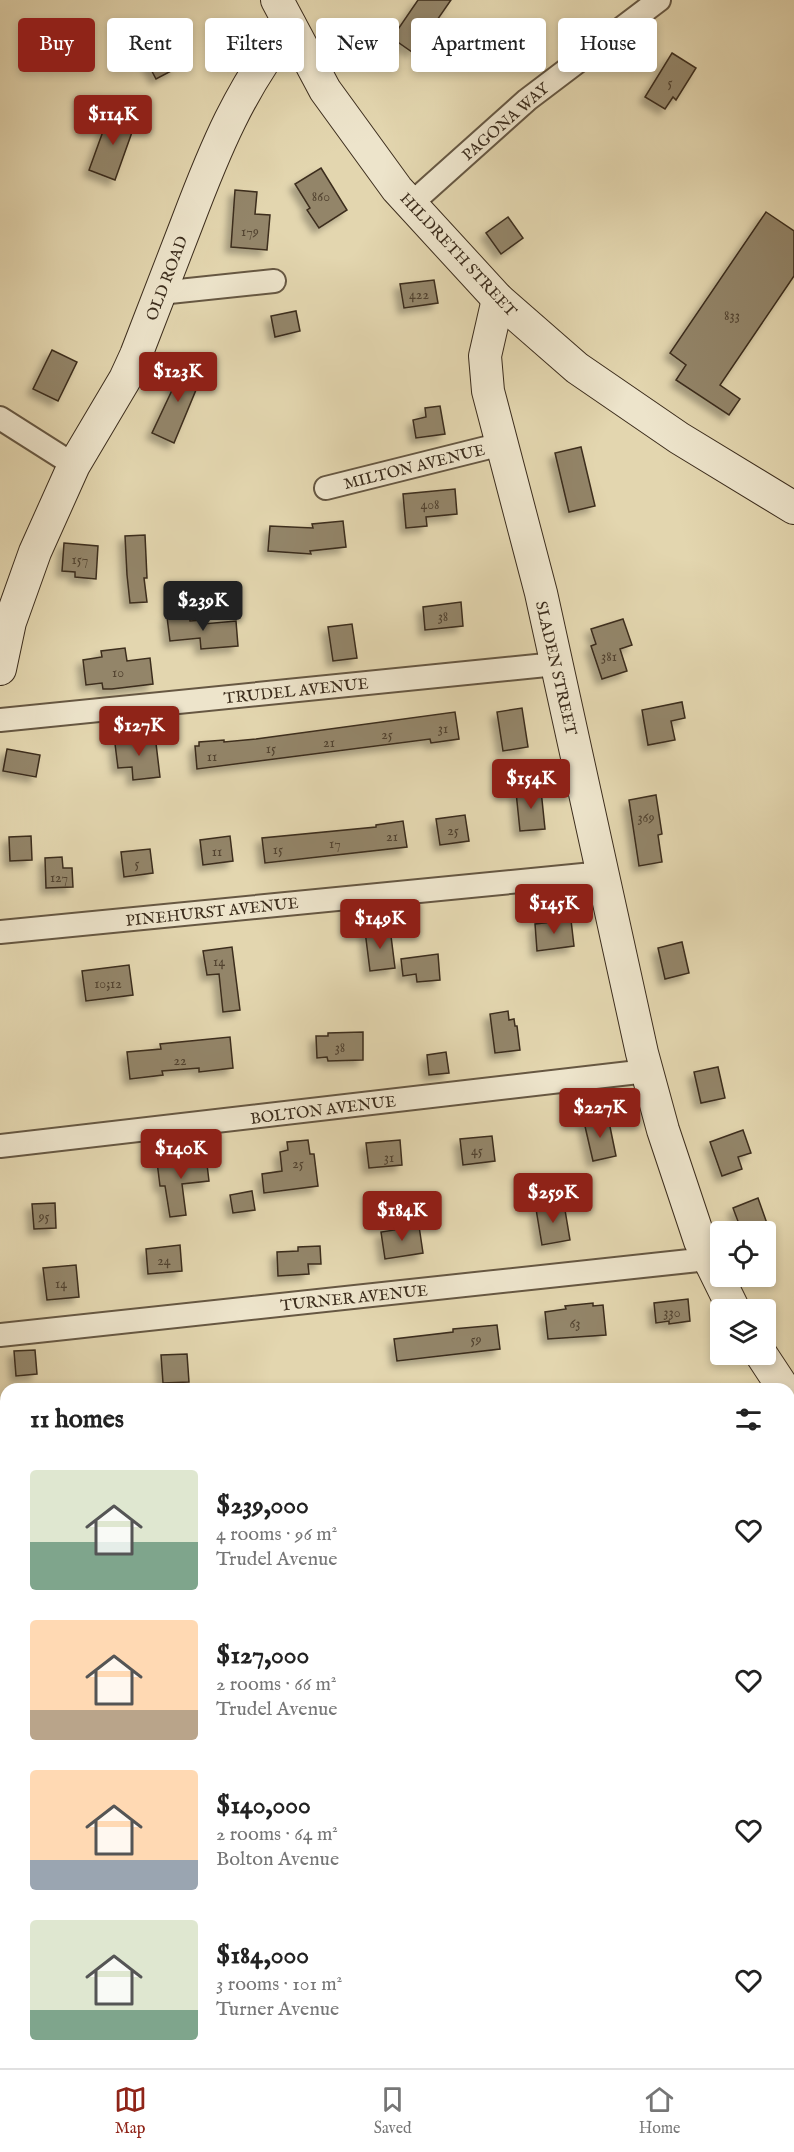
<!DOCTYPE html>
<html lang="en">
<head>
<meta charset="utf-8">
<style>
  :root { --surface:#fff; --page:#f6f6f6; --text:#222; --muted:#767676; --line:#e0e0e0; --accent:#8f2418 }
  body { margin:0; font-family:"IM FELL English",serif; background:var(--page); color:var(--text); height:100vh; display:flex; flex-direction:column; font-size:22px; white-space:nowrap }
  * { box-sizing:border-box; margin:0 }
  p { font-size:20px; color:var(--muted) }
  .icon { flex:none; width:33px; height:33px; fill:none; stroke:currentColor; stroke-width:2; stroke-linecap:round; stroke-linejoin:round }
  .map { position:relative; flex:1; overflow:hidden }
  .sheet { position:absolute; left:0px; top:1383px; width:795px; height:686px; display:flex; flex-direction:column; background:var(--surface); border-radius:18px 18px 0 0; box-shadow:0 3px 9px #0003 }
  .sheet>* { flex:none }
  .top-card { position:absolute; left:18px; top:18px; width:759px; height:54px; display:flex; gap:12px }
  .buttons { position:absolute; left:710px; top:1221px; display:grid; gap:12px }
  .buttons a { display:grid; place-items:center; width:66px; height:66px; border-radius:6px; background:var(--surface); box-shadow:0 3px 9px #0003; font-size:30px }
  .price { position:absolute; translate:-50% -51px; padding:0 14px; border-radius:6px; background:var(--accent); color:#fff; font-size:20px; line-height:39px; filter:drop-shadow(0 2px 3px #0008) }
  .price::after { content:''; position:absolute; left:50%; top:36px; width:18px; height:14px; margin-left:-9px; background:inherit; clip-path:polygon(0 0,100% 0,50% 100%) }
  .price.current { background:#222; color:#fff }
  ul { padding:0; list-style:none }
  li { display:flex; align-items:center; gap:18px; height:150px; padding:0 30px }
  li span { display:grid; place-items:center; flex:none; width:168px; height:120px; border-radius:6px; color:#555 }
  li>.icon { margin-inline-start:auto }
  span .icon { width:72px; height:72px; fill:#fffc; stroke-width:1 }
  li b { font-size:26px }
  h2 { display:flex; justify-content:space-between; align-items:center; height:72px; padding:0 30px; font-size:26px }
  .pill { padding:0 21px; border-radius:6px; background:var(--surface); box-shadow:0 3px 9px #0003; font-size:21px; line-height:54px }
  .pill.current { background:var(--accent); color:#fff }
  .tab-bar { display:flex; justify-content:space-around; align-items:center; height:84px; border-top:2px solid var(--line); background:var(--surface); font-size:16px; color:var(--muted) }
  .tab-bar a { display:grid; justify-items:center; gap:3px }
  .tab-bar .current { color:var(--accent) }
  .map>svg:first-child { display:block }
  .building { fill:#938569; stroke:#3c2d1d; stroke-width:1.5; filter:url(#shadow) }
  .lines { fill:none; stroke-linecap:round; stroke-linejoin:round }
  .street-casing { stroke:#665742; stroke-width:26 }
  .secondary-casing { stroke:#3c2d1d; stroke-width:34 }
  .street { stroke:#ede4cb; stroke-width:22 }
  .secondary { stroke:#ede4cb; stroke-width:32 }
  .labels { text-anchor:middle; stroke-width:6; stroke-linejoin:round; paint-order:stroke }
  .number-label { font-size:14px; fill:#524330 }
  .street-label { font-size:16px; fill:#3c2d1d; stroke:#ede4cb }
</style>
</head>
<body>
<div class="map">
<svg width="794" height="2068" viewBox="0 0 794 2068">
  <defs>
    <filter id="shadow"><feDropShadow dx="-5.5" dy="5.5" stdDeviation="3" flood-color="#0004"/></filter>
  </defs>
  <rect width="100%" height="100%" fill="#e3d6af"/>
  <filter id="stains"><feTurbulence type="fractalNoise" baseFrequency=".00333" numOctaves="4"/><feColorMatrix values="0 0 0 0 .2 0 0 0 0 .09 0 0 0 0 .02 0 0 0 .5 -.17"/></filter>
  <radialGradient id="worn" r=".72"><stop offset=".6" stop-color="#630" stop-opacity="0"/><stop offset="1" stop-color="#630" stop-opacity=".3"/></radialGradient>
  <g class="building">
    <polygon points="418,0 451,0 435,23 461,40 447,60 420,41 412,52 392,38"/>
    <polygon points="176,24 188,53 181,57 182,59 172,64 175,69 156,79 144,56 154,51 147,39"/>
    <polygon points="672,53 696,68 676,100 673,97 665,109 645,97"/>
    <polygon points="110,112 136,121 115,180 89,170"/>
    <polygon points="321,168 347,210 319,228 307,210 310,208 295,184"/>
    <polygon points="235,190 257,192 255,214 270,215 267,250 231,247"/>
    <polygon points="766,212 794,231 794,276 720,385 740,399 729,415 676,380 686,365 670,353"/>
    <polygon points="508,217 523,238 501,254 486,233"/>
    <polygon points="434,280 438,303 404,308 400,284"/>
    <polygon points="296,311 300,331 275,337 271,316"/>
    <polygon points="52,350 77,362 58,401 33,389"/>
    <polygon points="182,363 203,373 174,443 152,433 174,386 171,385"/>
    <polygon points="440,406 445,434 416,438 413,420 426,417 425,408"/>
    <polygon points="581,447 595,506 569,512 555,453"/>
    <polygon points="455,489 457,514 426,517 427,526 406,528 403,494"/>
    <polygon points="343,521 346,547 310,551 311,554 268,551 270,526 313,528 312,524"/>
    <polygon points="145,535 147,578 144,578 147,602 130,603 127,575 125,536"/>
    <polygon points="64,543 98,546 96,579 75,577 75,572 62,571"/>
    <polygon points="461,602 463,626 425,630 423,607"/>
    <polygon points="189,615 190,621 203,620 203,624 236,621 238,646 201,649 200,638 170,641 167,617"/>
    <polygon points="623,619 632,645 620,649 627,671 602,679 591,646 596,644 591,629"/>
    <polygon points="352,624 357,658 333,661 328,627"/>
    <polygon points="125,648 127,661 150,658 153,684 112,689 103,689 102,683 86,685 83,660 102,657 101,651"/>
    <polygon points="682,702 685,718 671,721 675,740 648,745 642,710"/>
    <polygon points="522,708 528,747 503,751 497,712"/>
    <polygon points="455,712 459,739 431,743 430,739 197,769 195,746 199,746 199,742 224,740 224,742 256,739"/>
    <polygon points="155,735 160,777 133,780 132,767 118,768 115,744 128,742 128,739"/>
    <polygon points="7,749 40,755 36,777 3,771"/>
    <polygon points="541,790 545,829 520,831 516,792"/>
    <polygon points="656,795 662,834 658,835 662,862 639,866 629,800"/>
    <polygon points="465,815 469,841 440,845 436,819"/>
    <polygon points="403,821 407,847 265,863 262,838 376,827 376,825"/>
    <polygon points="31,836 32,860 10,861 9,837"/>
    <polygon points="230,836 233,861 203,865 200,840"/>
    <polygon points="150,849 153,873 124,877 121,852"/>
    <polygon points="62,857 63,868 72,868 73,887 46,888 45,858"/>
    <polygon points="571,920 574,946 537,951 535,924"/>
    <polygon points="390,928 395,968 370,971 365,931"/>
    <polygon points="682,942 689,973 665,979 658,948"/>
    <polygon points="232,947 240,1010 223,1012 219,974 207,975 203,951"/>
    <polygon points="438,954 440,980 417,982 416,974 403,976 401,959"/>
    <polygon points="129,965 133,995 86,1001 82,971"/>
    <polygon points="508,1011 509,1020 514,1019 515,1026 517,1026 520,1050 495,1053 490,1014"/>
    <polygon points="363,1032 363,1060 328,1061 327,1057 317,1058 316,1036 328,1036 328,1033"/>
    <polygon points="230,1037 233,1068 199,1072 199,1068 162,1071 163,1075 130,1079 127,1052 161,1049 160,1044"/>
    <polygon points="446,1052 449,1073 429,1075 427,1055"/>
    <polygon points="718,1067 725,1098 701,1103 694,1072"/>
    <polygon points="608,1117 616,1156 593,1161 584,1122"/>
    <polygon points="743,1130 751,1153 738,1157 742,1169 722,1176 710,1142"/>
    <polygon points="492,1136 495,1161 463,1165 460,1139"/>
    <polygon points="308,1140 310,1154 314,1154 318,1186 264,1193 262,1174 282,1171 280,1152 288,1150 287,1142"/>
    <polygon points="400,1140 402,1165 369,1168 366,1143"/>
    <polygon points="206,1156 209,1181 182,1184 186,1215 170,1217 165,1186 160,1186 157,1162"/>
    <polygon points="252,1191 255,1210 233,1213 230,1195"/>
    <polygon points="758,1198 770,1232 742,1232 733,1208"/>
    <polygon points="55,1203 56,1228 34,1229 32,1204"/>
    <polygon points="564,1204 570,1240 542,1245 536,1209"/>
    <polygon points="419,1226 423,1253 385,1259 381,1232"/>
    <polygon points="180,1245 182,1271 148,1274 146,1249"/>
    <polygon points="320,1246 321,1264 308,1264 309,1274 278,1276 277,1252 298,1251 298,1247"/>
    <polygon points="76,1265 79,1297 47,1300 43,1268"/>
    <polygon points="688,1299 690,1321 669,1324 669,1321 656,1323 654,1303"/>
    <polygon points="593,1303 593,1306 603,1305 606,1335 548,1339 545,1312 566,1309 565,1306"/>
    <polygon points="497,1325 500,1349 397,1361 394,1339 453,1332 453,1329"/>
    <polygon points="35,1350 37,1374 16,1376 14,1351"/>
    <polygon points="187,1354 189,1382 163,1383 161,1355"/>
  </g>
  <g class="lines">
    <g class="street-casing">
      <g id="street">
        <polyline points="412,203 527,100 659,0"/>
        <polyline points="160,293 274,281"/>
        <polyline points="0,418 74,465"/>
        <polyline points="326,488 502,444"/>
        <polyline points="0,720 556,664"/>
        <polyline points="0,932 603,873"/>
        <polyline points="0,1146 647,1071"/>
        <polyline points="0,1335 708,1259"/>
        <polyline points="789,1763 794,1763"/>
        <polyline points="135,2062 137,2068"/>
        <polyline points="411,2062 412,2068"/>
      </g>
    </g>
    <g class="secondary-casing">
      <g id="secondary">
        <polyline points="277,0 325,90 397,189 498,299 577,368 679,438 794,508"/>
        <polyline points="498,299 485,356 488,391 541,593 642,1053 663,1130 700,1241 734,1310"/>
        <path d="M 0,669 L 10,622 L 35,552 L 74,465 L 125,379 L 136,355 C 153,311 170,267 187,223 C 215,149 240,88 290,25"/>
        <polyline points="761,1354 784,1389"/>
      </g>
    </g>
    <use href="#street" class="street"/>
    <use href="#secondary" class="secondary"/>
  </g>
  <g class="labels">
    <g class="number-label">
      <text x="670" y="87">5</text>
      <text x="321" y="201">860</text>
      <text x="250" y="236">179</text>
      <text x="419" y="299">422</text>
      <text x="732" y="320">833</text>
      <text x="430" y="509">408</text>
      <text x="80" y="564">157</text>
      <text x="443" y="621">38</text>
      <text x="609" y="661">381</text>
      <text x="118" y="677">10</text>
      <text x="443" y="733">31</text>
      <text x="387" y="739">25</text>
      <text x="329" y="747">21</text>
      <text x="271" y="753">15</text>
      <text x="212" y="761">11</text>
      <text x="646" y="822">369</text>
      <text x="453" y="835">25</text>
      <text x="392" y="841">21</text>
      <text x="335" y="848">17</text>
      <text x="278" y="854">15</text>
      <text x="217" y="856">11</text>
      <text x="137" y="868">5</text>
      <text x="59" y="882">127</text>
      <text x="219" y="966">14</text>
      <text x="108" y="988">10;12</text>
      <text x="340" y="1052">38</text>
      <text x="180" y="1065">22</text>
      <text x="477" y="1155">45</text>
      <text x="389" y="1162">31</text>
      <text x="298" y="1168">25</text>
      <text x="44" y="1221">95</text>
      <text x="164" y="1265">24</text>
      <text x="61" y="1288">14</text>
      <text x="672" y="1317">330</text>
      <text x="575" y="1328">63</text>
      <text x="476" y="1344">59</text>
    </g>
    <g class="street-label">
      <text transform="translate(505 121) rotate(-41)" y="6">PAGONA WAY</text>
      <text transform="translate(459 254) rotate(47)" y="6">HILDRETH STREET</text>
      <text transform="translate(166 278) rotate(-69)" y="6">OLD ROAD</text>
      <text transform="translate(414 466) rotate(-14)" y="6">MILTON AVENUE</text>
      <text transform="translate(557 668) rotate(77)" y="6">SLADEN STREET</text>
      <text transform="translate(296 690) rotate(-6)" y="6">TRUDEL AVENUE</text>
      <text transform="translate(212 911) rotate(-6)" y="6">PINEHURST AVENUE</text>
      <text transform="translate(323 1109) rotate(-7)" y="6">BOLTON AVENUE</text>
      <text transform="translate(354 1297) rotate(-6)" y="6">TURNER AVENUE</text>
    </g>
  </g>
  <rect width="100%" height="100%" filter="url(#stains)"/>
  <rect width="100%" height="100%" fill="url(#worn)"/>
</svg>
<div class="buttons">
<a><svg class="icon" aria-label="locate" viewBox="0 0 24 24"><circle cx="12" cy="12" r="6"/><path d="M12 2v4M12 18v4M2 12h4M18 12h4"/></svg></a>
<a><svg class="icon" aria-label="layers" viewBox="0 0 24 24"><path d="M12 4l9 5-9 5-9-5zM3 14l9 5 9-5"/></svg></a>
</div>
<b class="price" style="left:113px;top:146px">$114K</b>
<b class="price" style="left:178px;top:403px">$123K</b>
<b class="price current" style="left:203px;top:632px">$239K</b>
<b class="price" style="left:139px;top:757px">$127K</b>
<b class="price" style="left:531px;top:810px">$154K</b>
<b class="price" style="left:554px;top:935px">$145K</b>
<b class="price" style="left:380px;top:950px">$149K</b>
<b class="price" style="left:600px;top:1139px">$227K</b>
<b class="price" style="left:181px;top:1180px">$140K</b>
<b class="price" style="left:553px;top:1224px">$259K</b>
<b class="price" style="left:402px;top:1242px">$184K</b>
<div class="top-card">
<a class="pill current">Buy</a>
<a class="pill">Rent</a>
<a class="pill">Filters</a>
<a class="pill">New</a>
<a class="pill">Apartment</a>
<a class="pill">House</a>
</div>
<section class="sheet">
<h2>11 homes<svg class="icon" aria-label="filters" viewBox="0 0 24 24"><path d="M4 7h16M4 17h16"/><circle cx="9" cy="7" r="2"/><circle cx="15" cy="17" r="2"/></svg></h2>
<ul>
<li><span style="background:linear-gradient(#dfe7d0 60%,#7fa58c 0)"><svg class="icon" aria-label="home" viewBox="0 0 24 24"><path d="M3 11l9-7 9 7M6 9v11h12V9"/></svg></span><div><b>$239,000</b><p>4 rooms · 96 m²</p><p>Trudel Avenue</p></div><svg class="icon" aria-label="heart" viewBox="0 0 24 24"><path d="M12 20l-8-8c-3-5 5-10 8-4 3-6 11-1 8 4z"/></svg></li>
<li><span style="background:linear-gradient(#ffd9b3 75%,#b9a48a 0)"><svg class="icon" aria-label="home" viewBox="0 0 24 24"><path d="M3 11l9-7 9 7M6 9v11h12V9"/></svg></span><div><b>$127,000</b><p>2 rooms · 66 m²</p><p>Trudel Avenue</p></div><svg class="icon" aria-label="heart" viewBox="0 0 24 24"><path d="M12 20l-8-8c-3-5 5-10 8-4 3-6 11-1 8 4z"/></svg></li>
<li><span style="background:linear-gradient(#ffd9b3 75%,#9aa5b1 0)"><svg class="icon" aria-label="home" viewBox="0 0 24 24"><path d="M3 11l9-7 9 7M6 9v11h12V9"/></svg></span><div><b>$140,000</b><p>2 rooms · 64 m²</p><p>Bolton Avenue</p></div><svg class="icon" aria-label="heart" viewBox="0 0 24 24"><path d="M12 20l-8-8c-3-5 5-10 8-4 3-6 11-1 8 4z"/></svg></li>
<li><span style="background:linear-gradient(#dfe7d0 75%,#7fa58c 0)"><svg class="icon" aria-label="home" viewBox="0 0 24 24"><path d="M3 11l9-7 9 7M6 9v11h12V9"/></svg></span><div><b>$184,000</b><p>3 rooms · 101 m²</p><p>Turner Avenue</p></div><svg class="icon" aria-label="heart" viewBox="0 0 24 24"><path d="M12 20l-8-8c-3-5 5-10 8-4 3-6 11-1 8 4z"/></svg></li>
</ul>
</section>
</div>
<nav class="tab-bar">
<a class="current"><svg class="icon" aria-label="map" viewBox="0 0 24 24"><path d="M3 6l6-2 6 2 6-2v14l-6 2-6-2-6 2zM9 4v14M15 6v14"/></svg>Map</a>
<a><svg class="icon" aria-label="saved" viewBox="0 0 24 24"><path d="M7 4h10v16l-5-4-5 4z"/></svg>Saved</a>
<a><svg class="icon" aria-label="home" viewBox="0 0 24 24"><path d="M3 11l9-7 9 7M6 9v11h12V9"/></svg>Home</a>
</nav>
</body>
</html>
